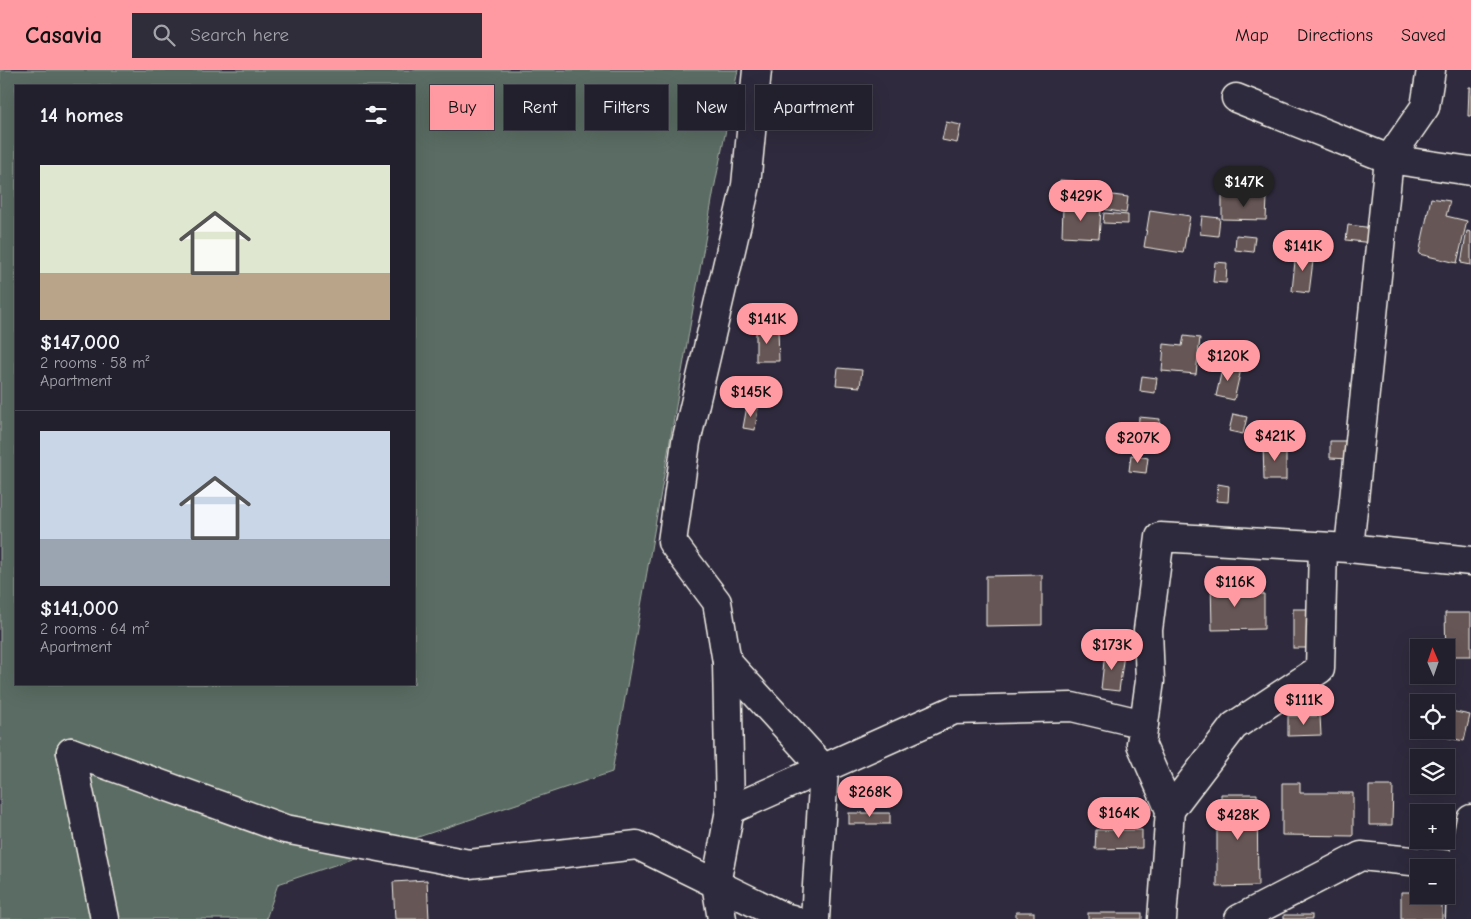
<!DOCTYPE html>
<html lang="en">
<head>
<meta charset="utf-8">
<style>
  :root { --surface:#23202e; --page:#2f2d3a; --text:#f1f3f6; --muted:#a3a3aa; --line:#403e4a; --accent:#ff9aa2 }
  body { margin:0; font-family:"Comic Neue",sans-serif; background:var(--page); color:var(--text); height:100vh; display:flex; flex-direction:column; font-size:19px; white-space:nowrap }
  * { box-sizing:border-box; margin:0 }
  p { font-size:16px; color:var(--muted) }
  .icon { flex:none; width:28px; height:28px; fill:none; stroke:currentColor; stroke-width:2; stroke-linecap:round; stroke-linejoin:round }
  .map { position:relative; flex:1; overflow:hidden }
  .side { position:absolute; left:15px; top:15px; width:400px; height:600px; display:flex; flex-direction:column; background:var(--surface); border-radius:0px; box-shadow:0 5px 20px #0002,0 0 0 1px var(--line) }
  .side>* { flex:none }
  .banner { position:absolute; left:430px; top:15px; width:475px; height:45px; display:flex; gap:10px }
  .needle { width:32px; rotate:358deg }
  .tools { position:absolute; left:1410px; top:569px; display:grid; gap:10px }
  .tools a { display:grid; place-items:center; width:45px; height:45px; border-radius:0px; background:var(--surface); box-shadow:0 5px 20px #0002,0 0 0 1px var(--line); font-size:25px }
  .price { position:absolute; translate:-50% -42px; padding:0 11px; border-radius:18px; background:var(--accent); color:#111; font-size:16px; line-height:32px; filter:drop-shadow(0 1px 2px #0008) }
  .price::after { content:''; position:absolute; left:50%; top:30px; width:15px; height:11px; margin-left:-8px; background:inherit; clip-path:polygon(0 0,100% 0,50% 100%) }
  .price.current { background:#222; color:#fff }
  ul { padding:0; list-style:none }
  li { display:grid; align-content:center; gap:10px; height:265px; padding:0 25px }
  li+li { border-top:1px solid var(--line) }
  li span { display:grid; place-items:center; height:155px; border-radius:0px; color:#555 }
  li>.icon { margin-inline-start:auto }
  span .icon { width:90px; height:90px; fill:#fffc; stroke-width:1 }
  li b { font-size:21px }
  h2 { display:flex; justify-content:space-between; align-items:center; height:60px; padding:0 25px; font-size:21px }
  .pill { padding:0 18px; border-radius:0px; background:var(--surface); box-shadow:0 5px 20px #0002,0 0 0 1px var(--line); font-size:18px; line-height:45px }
  .pill.current { background:var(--accent); color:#111 }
  header { display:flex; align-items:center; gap:30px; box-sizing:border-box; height:70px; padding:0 25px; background:var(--accent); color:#111 }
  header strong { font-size:24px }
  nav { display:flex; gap:28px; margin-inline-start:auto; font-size:18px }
  .search { width:350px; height:45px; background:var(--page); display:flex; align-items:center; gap:12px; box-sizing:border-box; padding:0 18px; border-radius:0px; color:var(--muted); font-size:19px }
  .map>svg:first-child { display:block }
  .green { fill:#5a6c64; stroke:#a7aea6; fill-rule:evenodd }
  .building { fill:#665754; stroke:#f4f1e8 }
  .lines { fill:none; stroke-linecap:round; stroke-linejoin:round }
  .minor-casing { stroke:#f4f1e8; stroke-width:31 }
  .minor { stroke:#2f2a3d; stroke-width:28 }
</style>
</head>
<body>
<header>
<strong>Casavia</strong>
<div class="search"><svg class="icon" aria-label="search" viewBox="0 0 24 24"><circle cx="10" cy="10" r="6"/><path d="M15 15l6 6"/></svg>Search here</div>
<nav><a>Map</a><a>Directions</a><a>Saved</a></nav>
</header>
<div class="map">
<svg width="1471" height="849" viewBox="0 0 1471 849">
  <rect width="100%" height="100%" fill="#2f2a3d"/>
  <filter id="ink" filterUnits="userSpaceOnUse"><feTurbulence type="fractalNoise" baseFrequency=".02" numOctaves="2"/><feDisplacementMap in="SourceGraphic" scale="10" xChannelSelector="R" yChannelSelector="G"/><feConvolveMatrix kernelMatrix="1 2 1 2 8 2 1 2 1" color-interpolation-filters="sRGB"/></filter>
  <g filter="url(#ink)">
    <path class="green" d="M 0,0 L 738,0 L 714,119 L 612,702 L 278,814 L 266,849 L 0,849 ZM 16,16 L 414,16 L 414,614 L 16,614 Z"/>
    <g class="building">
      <polygon points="1469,17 1471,17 1471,46 1468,46"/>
      <polygon points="946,52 961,55 957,73 942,70"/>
      <polygon points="1060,110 1074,111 1072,134 1058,133"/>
      <polygon points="1105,124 1128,127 1126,143 1102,139"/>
      <polygon points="1222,126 1267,127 1266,150 1222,149"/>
      <polygon points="1431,128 1450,131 1446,146 1467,151 1457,193 1419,184"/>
      <polygon points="1063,137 1101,139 1099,168 1062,166"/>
      <polygon points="1150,140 1190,146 1183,183 1144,177"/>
      <polygon points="1104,143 1128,145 1128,154 1103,153"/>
      <polygon points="1202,146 1220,148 1218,166 1200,164"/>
      <polygon points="1348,155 1374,158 1372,173 1346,170"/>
      <polygon points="1467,161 1471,162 1471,195 1461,193"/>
      <polygon points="1236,165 1255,167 1253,182 1235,180"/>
      <polygon points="1296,181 1314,183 1309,223 1292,221"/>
      <polygon points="1215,192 1227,193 1226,213 1213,212"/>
      <polygon points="756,258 778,258 779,291 756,291"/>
      <polygon points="1184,266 1200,268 1196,304 1162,301 1164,274 1182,276"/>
      <polygon points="1223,295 1241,299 1234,330 1216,326"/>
      <polygon points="838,298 862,300 860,317 836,315"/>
      <polygon points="1142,306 1157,308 1155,323 1140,321"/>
      <polygon points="747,336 758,338 755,360 743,358"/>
      <polygon points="1233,344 1247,347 1243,364 1229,361"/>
      <polygon points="1139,347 1160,349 1158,365 1138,363"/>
      <polygon points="1330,371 1350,371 1350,389 1330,388"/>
      <polygon points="1263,374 1286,374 1286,410 1264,410"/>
      <polygon points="1131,385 1148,388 1146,403 1129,401"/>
      <polygon points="1218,414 1229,416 1228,432 1216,431"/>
      <polygon points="1042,505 1042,555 986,556 986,506"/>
      <polygon points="1231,509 1231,525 1264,524 1264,559 1212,560 1211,510"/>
      <rect x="1293" y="539" width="19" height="39"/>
      <polygon points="1445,543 1471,543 1471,586 1446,586"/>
      <polygon points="1105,582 1124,584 1119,621 1101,619"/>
      <polygon points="1446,640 1470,645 1464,671 1424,663 1424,660 1446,660"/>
      <polygon points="1288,646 1320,646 1321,665 1288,666"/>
      <polygon points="1282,713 1300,713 1300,723 1353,723 1353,766 1282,765"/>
      <polygon points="1369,716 1393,716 1392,755 1369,755"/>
      <polygon points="1221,724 1257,724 1258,816 1217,817 1217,743 1221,743"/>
      <rect x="849" y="743" width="41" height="11"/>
      <polygon points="1096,760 1142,760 1142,778 1095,779"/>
      <polygon points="427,810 429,849 395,849 393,812"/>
      <polygon points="1401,822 1419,822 1419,825 1442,825 1442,849 1401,849"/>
      <rect x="1016" y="842" width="18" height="7"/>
      <rect x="1088" y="843" width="54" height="6"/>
      <rect x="1284" y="845" width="28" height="4"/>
    </g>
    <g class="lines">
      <g class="minor-casing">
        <g id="minor">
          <polyline points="757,0 746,115 686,372 672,472 717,532 727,592 824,699 815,849"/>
          <polyline points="1236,28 1389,89 1471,101"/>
          <polyline points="1349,478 1389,89 1425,37 1431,0"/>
          <polyline points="71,682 285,759 469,794 637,775 784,847 792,849"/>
          <polyline points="71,682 105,849"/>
          <polyline points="730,740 954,640 1072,637 1144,654"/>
          <polyline points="1170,740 1234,656 1320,599 1323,477"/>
          <polyline points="722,849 716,814 730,740 727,592"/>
          <polyline points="1162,849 1170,740 1141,674 1150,611 1148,560 1160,467 1349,478 1471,491"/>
          <polyline points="1239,849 1361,786 1462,796"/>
          <polyline points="1460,849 1462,796 1471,749"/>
        </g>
      </g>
      <use href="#minor" class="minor"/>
    </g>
  </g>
</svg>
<div class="tools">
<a><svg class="needle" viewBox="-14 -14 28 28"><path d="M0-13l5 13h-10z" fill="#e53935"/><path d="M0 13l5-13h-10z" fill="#a3a3aa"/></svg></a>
<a><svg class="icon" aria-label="locate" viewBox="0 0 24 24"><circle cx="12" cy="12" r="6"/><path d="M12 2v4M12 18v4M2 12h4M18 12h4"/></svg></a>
<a><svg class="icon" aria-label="layers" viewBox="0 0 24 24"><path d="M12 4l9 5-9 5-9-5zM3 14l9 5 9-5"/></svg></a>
<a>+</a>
<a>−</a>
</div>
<b class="price current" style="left:1244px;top:138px">$147K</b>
<b class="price" style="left:1081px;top:152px">$429K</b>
<b class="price" style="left:1303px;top:202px">$141K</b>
<b class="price" style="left:767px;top:275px">$141K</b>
<b class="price" style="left:1228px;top:312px">$120K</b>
<b class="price" style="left:751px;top:348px">$145K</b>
<b class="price" style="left:1275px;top:392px">$421K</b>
<b class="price" style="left:1138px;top:394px">$207K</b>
<b class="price" style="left:1235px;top:538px">$116K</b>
<b class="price" style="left:1112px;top:601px">$173K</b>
<b class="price" style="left:1304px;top:656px">$111K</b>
<b class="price" style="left:870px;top:748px">$268K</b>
<b class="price" style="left:1119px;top:769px">$164K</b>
<b class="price" style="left:1238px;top:771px">$428K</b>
<div class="banner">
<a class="pill current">Buy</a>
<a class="pill">Rent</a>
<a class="pill">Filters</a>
<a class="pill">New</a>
<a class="pill">Apartment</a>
</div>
<section class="side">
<h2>14 homes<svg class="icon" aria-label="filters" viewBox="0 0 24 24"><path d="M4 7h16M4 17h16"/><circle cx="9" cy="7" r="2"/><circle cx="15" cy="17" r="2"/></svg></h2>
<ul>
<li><span style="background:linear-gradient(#dfe7d0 70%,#b9a48a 0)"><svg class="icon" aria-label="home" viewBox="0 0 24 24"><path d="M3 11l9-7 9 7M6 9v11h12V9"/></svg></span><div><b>$147,000</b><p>2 rooms · 58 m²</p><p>Apartment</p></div></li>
<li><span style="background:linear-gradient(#c9d6e8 70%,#9aa5b1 0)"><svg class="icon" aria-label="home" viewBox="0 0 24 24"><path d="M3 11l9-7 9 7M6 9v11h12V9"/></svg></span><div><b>$141,000</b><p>2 rooms · 64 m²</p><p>Apartment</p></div></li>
</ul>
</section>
</div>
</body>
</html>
